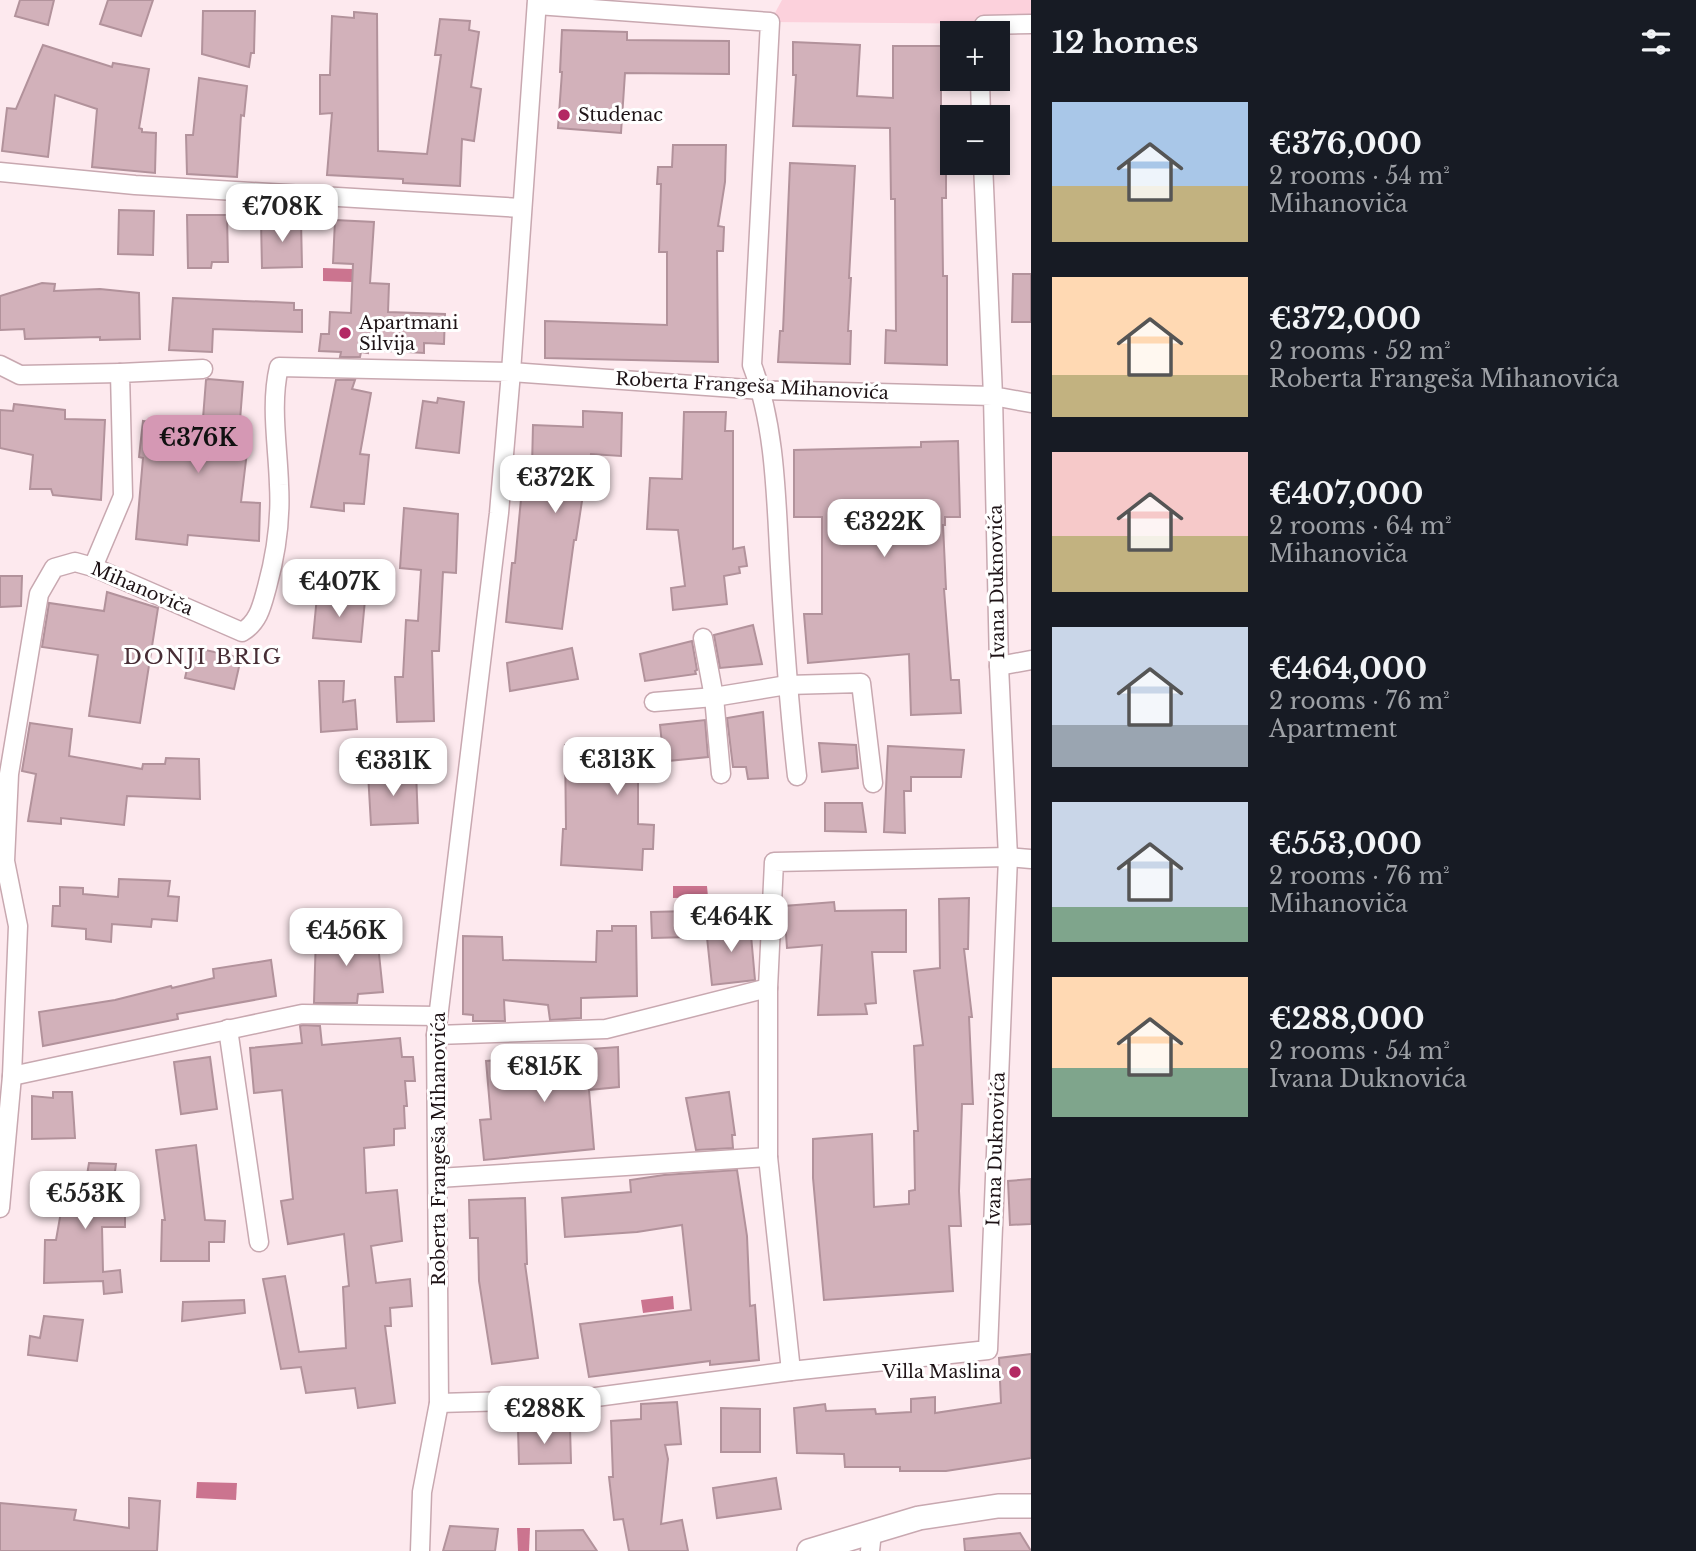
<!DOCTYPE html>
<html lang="en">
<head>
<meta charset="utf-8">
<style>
  :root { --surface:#171b24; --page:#242831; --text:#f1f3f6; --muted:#9ea1a6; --accent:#d598b4 }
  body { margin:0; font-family:"Libre Baskerville",serif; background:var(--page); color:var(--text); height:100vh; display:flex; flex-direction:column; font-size:26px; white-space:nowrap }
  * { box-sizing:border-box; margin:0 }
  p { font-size:23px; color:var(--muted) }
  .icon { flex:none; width:38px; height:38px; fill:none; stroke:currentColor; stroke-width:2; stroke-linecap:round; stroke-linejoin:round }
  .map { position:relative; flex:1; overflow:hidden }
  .side { display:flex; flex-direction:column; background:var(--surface); width:665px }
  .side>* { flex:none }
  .buttons { position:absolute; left:940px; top:21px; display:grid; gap:14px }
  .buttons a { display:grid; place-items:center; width:70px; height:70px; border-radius:0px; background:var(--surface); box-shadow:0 4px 10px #0003; font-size:35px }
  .price { position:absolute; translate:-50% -60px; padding:0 16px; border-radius:14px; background:#fff; color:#222; font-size:23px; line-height:46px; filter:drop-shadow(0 2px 4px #0008) }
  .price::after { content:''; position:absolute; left:50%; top:42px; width:21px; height:16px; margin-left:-10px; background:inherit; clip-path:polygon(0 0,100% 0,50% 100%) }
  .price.active { background:var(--accent); color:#111 }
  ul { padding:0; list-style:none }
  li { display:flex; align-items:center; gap:21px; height:175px; padding:0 21px }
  li span { display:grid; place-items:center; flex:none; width:196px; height:140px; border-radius:0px; color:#555 }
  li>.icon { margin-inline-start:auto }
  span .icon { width:84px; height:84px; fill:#fffc; stroke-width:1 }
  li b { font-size:30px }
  h2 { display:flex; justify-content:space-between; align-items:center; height:84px; padding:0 21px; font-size:30px }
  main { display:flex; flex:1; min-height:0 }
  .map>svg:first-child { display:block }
  .green { fill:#fcd1dc }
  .water { fill:#cb748f }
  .building { fill:#d2b1ba; stroke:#b2929b; stroke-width:2 }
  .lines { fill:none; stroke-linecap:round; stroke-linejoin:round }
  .minor-casing { stroke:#c8a8b0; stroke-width:21 }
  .tertiary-casing { stroke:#c8a8b0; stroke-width:26 }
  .minor { stroke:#fff; stroke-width:18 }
  .tertiary { stroke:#fff; stroke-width:23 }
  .poi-dot { fill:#b32863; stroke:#fff; stroke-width:2.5 }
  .labels { text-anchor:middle; stroke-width:6; stroke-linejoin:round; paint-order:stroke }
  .poi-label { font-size:18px; fill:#1e1316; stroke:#fff; text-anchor:start }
  .street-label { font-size:18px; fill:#1e1316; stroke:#fff }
  .quarter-label { font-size:21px; letter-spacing:2px; fill:#472d35; stroke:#fff }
</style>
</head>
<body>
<main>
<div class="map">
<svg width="1031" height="1551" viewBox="0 0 1031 1551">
  <rect width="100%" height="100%" fill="#fde9ee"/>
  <polygon class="green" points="782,0 1031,0 1031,24 770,22"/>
  <g class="water">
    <polygon points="323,268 352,269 352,282 323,281"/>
    <polygon points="673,886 707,886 708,897 673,898"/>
    <polygon points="673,1296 674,1309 643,1313 641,1300"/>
    <polygon points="197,1482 237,1483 236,1500 196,1498"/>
    <polygon points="517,1528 530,1528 529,1551 518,1551"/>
  </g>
  <g class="building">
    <polygon points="20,0 54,0 48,25 15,16"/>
    <polygon points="108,0 153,0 141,36 100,24"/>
    <polygon points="203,11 255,11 254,53 251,53 249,67 202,54"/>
    <polygon points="354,12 377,14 378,151 427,154 441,55 435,55 440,19 470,21 469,30 479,32 471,87 481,89 474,141 462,139 460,186 403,183 403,179 327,175 332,113 320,114 320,75 330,75 332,16 354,18"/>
    <polygon points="562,30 627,32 627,40 729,41 729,74 625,73 621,133 558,128 562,72 560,72"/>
    <polygon points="793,42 860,45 857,96 893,98 893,46 941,46 941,107 943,107 943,164 946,164 946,198 942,198 943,276 947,276 947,365 885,363 886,330 896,331 895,199 891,199 890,128 793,126 796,75 793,75"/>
    <polygon points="43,45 112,67 113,63 149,69 139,128 142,129 142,132 156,133 155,173 92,167 97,109 55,95 48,157 2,151 7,108 16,109"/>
    <polygon points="199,78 247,86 244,116 241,115 237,177 187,174 186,135 193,135"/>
    <polygon points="673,145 726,145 725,182 718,226 724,227 723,251 717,251 718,362 545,358 545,321 667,325 667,252 659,252 661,184 657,184 658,167 672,167"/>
    <polygon points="790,163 855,166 849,278 851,278 848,331 851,331 850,364 778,362 780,331 783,331"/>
    <polygon points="119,210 154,211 153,255 118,254"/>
    <polygon points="187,215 227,215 228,262 212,262 211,268 188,268"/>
    <polygon points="301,220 302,267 262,268 261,221"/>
    <polygon points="335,220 374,222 370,283 389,284 388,312 445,314 444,344 424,343 424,353 368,350 368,353 361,352 360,357 340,357 341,352 319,351 321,334 329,334 330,312 351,313 353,264 333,263"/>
    <polygon points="1013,274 1031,274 1031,322 1012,322"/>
    <polygon points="42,283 55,284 54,291 100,289 139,293 140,339 100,340 100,337 25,339 24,329 0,330 0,296"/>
    <polygon points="173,298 294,303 294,310 302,310 302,332 213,329 212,352 169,350"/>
    <polygon points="208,379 243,382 239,433 249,435 241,502 260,503 259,541 188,535 187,545 136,539 143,458 139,457 143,421 202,431 206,380"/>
    <polygon points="336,380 355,380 352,389 371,393 360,454 369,455 364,504 344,503 344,511 311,507"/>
    <polygon points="438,398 464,402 459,453 416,448 423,401 437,403"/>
    <polygon points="14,404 65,410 65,419 105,420 101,500 53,495 51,489 30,489 33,455 0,448 0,410 13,411"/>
    <polygon points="583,411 622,413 621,456 591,454 590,462 588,462 576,540 574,540 562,629 506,622 512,563 515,563 521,499 519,499 525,466 532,467 533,425 583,427"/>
    <polygon points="684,412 726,412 725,431 733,431 733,549 744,547 747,566 739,567 740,573 724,576 727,604 673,610 671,588 685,586 678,530 647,529 650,478 682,479"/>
    <polygon points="958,441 960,517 945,517 945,525 943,525 946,589 944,589 951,680 959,680 961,713 911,715 909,654 808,663 804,614 822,614 822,517 794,517 794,450 921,447 921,442"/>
    <polygon points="404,508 458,514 456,573 443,572 439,651 432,651 434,721 397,722 395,677 403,677 406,620 418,621 421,570 400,568"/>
    <polygon points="0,576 22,576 21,606 0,607"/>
    <polygon points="107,592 158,608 140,723 89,716 98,655 42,647 49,603 104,611"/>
    <polygon points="317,596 365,600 361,642 313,638"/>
    <polygon points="753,625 762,664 720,668 714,635"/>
    <polygon points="692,641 697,670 695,671 696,674 645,681 640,654"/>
    <polygon points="192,647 241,658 234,689 185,678"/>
    <polygon points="572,648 578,679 510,691 507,663"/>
    <polygon points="319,681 344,681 343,702 355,700 357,729 321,732"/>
    <polygon points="763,712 768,778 748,779 746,767 733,767 727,718"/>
    <polygon points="705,720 708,757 638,764 638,824 654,825 653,849 643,849 642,870 561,865 563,829 566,829 565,745 662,744 660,725"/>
    <polygon points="30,723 72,729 69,756 142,769 143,764 165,764 166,758 199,759 200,799 127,796 124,825 61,818 61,824 28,821 36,774 22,771"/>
    <polygon points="819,743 856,745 858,768 822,772"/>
    <polygon points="888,746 964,750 961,777 911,777 911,791 904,791 905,833 884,832"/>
    <polygon points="416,771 418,823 371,825 368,773"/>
    <polygon points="825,803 862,803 866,832 825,831"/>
    <polygon points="119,879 170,881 168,896 179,897 177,921 152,919 151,927 112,924 111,942 86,939 86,929 52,926 53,906 60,906 60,887 83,888 83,894 118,897"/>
    <polygon points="969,898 968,949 964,949 972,1017 969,1017 973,1104 962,1104 959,1191 961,1226 949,1226 953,1291 824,1300 813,1178 813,1139 872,1134 874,1207 909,1204 909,1191 915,1190 914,1131 918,1131 914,1046 923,1045 914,971 940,968 939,899"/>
    <polygon points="834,902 835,911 906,910 906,952 872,952 876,1003 865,1004 867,1014 818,1015 822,945 787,948 784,906"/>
    <polygon points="690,911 691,937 652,938 651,912"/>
    <polygon points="750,924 755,980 712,985 706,928"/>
    <polygon points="612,926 636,926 637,996 581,998 581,1018 550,1020 548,1005 504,1000 505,1021 473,1021 473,1015 463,1014 463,936 502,937 503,960 596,962 597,931 612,931"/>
    <polygon points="316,933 377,935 383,992 358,994 357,1003 314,1003"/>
    <polygon points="271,960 276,996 177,1014 178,1019 43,1046 39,1012 115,1000 171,986 172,988 214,978 213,969"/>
    <polygon points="303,1025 320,1026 322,1045 400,1038 402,1057 413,1057 415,1081 405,1081 407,1106 404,1106 405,1128 394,1129 394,1145 364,1148 366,1193 397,1190 402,1241 371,1246 376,1283 410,1279 412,1306 390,1308 391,1326 385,1326 395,1403 358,1408 355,1388 306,1393 301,1367 281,1369 263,1279 285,1276 299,1352 346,1348 343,1287 349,1286 344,1234 288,1244 281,1201 293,1199 282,1090 254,1093 250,1048 302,1043 300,1026"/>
    <polygon points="618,1047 619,1087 589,1090 594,1149 484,1160 480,1120 491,1119 486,1061 538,1057 538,1068 578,1067 576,1050"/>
    <polygon points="210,1057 217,1109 181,1114 174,1062"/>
    <polygon points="53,1092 72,1092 75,1138 32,1139 32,1096 53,1098"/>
    <polygon points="729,1092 735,1135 732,1135 733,1148 696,1150 686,1098"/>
    <polygon points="196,1145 205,1220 225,1221 224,1242 209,1242 209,1261 161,1261 162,1220 165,1220 156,1150"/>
    <polygon points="89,1163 116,1164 110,1208 125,1210 125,1227 102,1227 103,1272 120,1270 122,1292 104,1294 103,1281 44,1283 45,1240 56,1240 67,1178 86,1181"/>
    <polygon points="737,1170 747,1236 750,1306 755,1305 759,1360 710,1365 710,1361 589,1377 580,1324 691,1310 682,1225 637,1232 565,1237 562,1198 631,1192 630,1180 664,1175"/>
    <polygon points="1031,1179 1031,1224 1010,1225 1008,1181"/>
    <polygon points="525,1198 527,1264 525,1264 538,1358 492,1364 479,1281 478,1238 470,1238 469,1200"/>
    <polygon points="244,1300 245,1313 182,1321 183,1302"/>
    <polygon points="44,1316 83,1320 77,1361 28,1355 30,1336 40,1338"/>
    <polygon points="1031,1354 1031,1458 946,1471 900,1471 900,1467 845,1467 844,1454 797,1453 794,1408 825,1404 826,1411 875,1409 876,1414 911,1412 911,1399 935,1397 935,1413 1001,1403 999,1358"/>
    <polygon points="677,1402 681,1444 665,1445 668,1459 661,1524 682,1520 688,1551 629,1551 623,1519 614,1520 609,1477 613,1477 611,1421 641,1419 641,1404"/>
    <polygon points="721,1408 760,1409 760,1452 721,1452"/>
    <polygon points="570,1427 571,1463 519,1464 518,1428"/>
    <polygon points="776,1478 781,1509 717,1518 713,1488"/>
    <polygon points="129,1498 160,1501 157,1551 0,1551 0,1503 76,1510 74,1520 129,1528"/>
    <polygon points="450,1526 498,1529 495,1551 443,1551"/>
    <polygon points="583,1530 597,1551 536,1551 536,1531"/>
    <polygon points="1020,1533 1031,1551 965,1551 964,1539"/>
  </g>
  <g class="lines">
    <g class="minor-casing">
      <g id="minor">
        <path d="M 537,5 L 770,22 L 752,365 C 776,428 776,500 780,567 C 784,637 789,706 797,776"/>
        <polyline points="983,33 984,25 1031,24"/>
        <polyline points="980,79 981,117"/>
        <polyline points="983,163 993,396 1031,403"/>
        <polyline points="0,172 135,185 522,208"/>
        <polyline points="0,365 20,375 120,373"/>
        <polyline points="93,567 123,496 120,373 203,369"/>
        <polyline points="703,638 714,697 721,774"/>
        <polyline points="999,666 1031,660"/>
        <polyline points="654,702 714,697 787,685 861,683 873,783"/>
        <polyline points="228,1029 259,1242"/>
        <polyline points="436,1035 606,1029 768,988"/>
        <polyline points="12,1076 302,1014 438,1016"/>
        <polyline points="438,1178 768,1157"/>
        <path d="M 0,1208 L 12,1076 L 18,926 L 5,861 L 9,774 L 39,594 L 54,568 L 75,562 L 93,567 L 242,632 C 259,622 262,605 267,587 C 276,554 281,519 279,485 C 278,447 270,405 279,367 L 511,372 L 499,513 L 436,1035 L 439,1403 L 422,1492 L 420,1551"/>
        <polyline points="791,1371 768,1157 768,988 774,862 1008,857 1031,859"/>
        <polyline points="439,1403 581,1399 791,1371 988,1350 1008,857 999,666 993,396 762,390 511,372 537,0"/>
        <polyline points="870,1551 872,1532"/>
      </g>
    </g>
    <g class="tertiary-casing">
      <polyline id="tertiary" points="809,1551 919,1518 998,1506 1031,1506"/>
    </g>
    <use href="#minor" class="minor"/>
    <use href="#tertiary" class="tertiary"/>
  </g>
  <g class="poi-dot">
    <circle cx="564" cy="115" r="7"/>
    <circle cx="345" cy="333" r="7"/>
    <circle cx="1015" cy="1372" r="7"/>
  </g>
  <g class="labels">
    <g class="poi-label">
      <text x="578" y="121">Studenac</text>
      <text x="359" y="329">Apartmani<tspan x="359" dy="21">Silvija</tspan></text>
      <text x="1001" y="1378" text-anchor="end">Villa Maslina</text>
    </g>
    <g class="street-label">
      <text transform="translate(752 386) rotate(3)" y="6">Roberta Frangeša Mihanovića</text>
      <text transform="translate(997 582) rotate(-91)" y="6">Ivana Duknovića</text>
      <text transform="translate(142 589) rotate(23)" y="6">Mihanoviča</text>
      <text transform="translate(439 1149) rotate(-90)" y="6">Roberta Frangeša Mihanovića</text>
      <text transform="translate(996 1149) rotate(-88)" y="6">Ivana Duknovića</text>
    </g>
    <g class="quarter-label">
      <text x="203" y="664">DONJI BRIG</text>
    </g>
  </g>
</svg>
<div class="buttons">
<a>+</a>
<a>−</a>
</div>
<b class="price" style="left:282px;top:244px">€708K</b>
<b class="price active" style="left:198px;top:475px">€376K</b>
<b class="price" style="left:555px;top:515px">€372K</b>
<b class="price" style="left:884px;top:559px">€322K</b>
<b class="price" style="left:339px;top:619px">€407K</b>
<b class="price" style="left:617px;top:797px">€313K</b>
<b class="price" style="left:393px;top:798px">€331K</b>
<b class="price" style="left:731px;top:954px">€464K</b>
<b class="price" style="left:346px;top:968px">€456K</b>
<b class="price" style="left:544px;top:1104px">€815K</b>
<b class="price" style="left:85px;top:1231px">€553K</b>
<b class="price" style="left:544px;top:1446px">€288K</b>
</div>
<section class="side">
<h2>12 homes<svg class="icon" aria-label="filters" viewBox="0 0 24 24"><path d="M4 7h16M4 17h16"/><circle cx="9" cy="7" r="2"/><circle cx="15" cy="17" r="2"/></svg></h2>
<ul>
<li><span style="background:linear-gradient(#a9c7e8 60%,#c2b280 0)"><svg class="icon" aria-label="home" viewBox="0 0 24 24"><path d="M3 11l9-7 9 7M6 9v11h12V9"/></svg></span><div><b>€376,000</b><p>2 rooms · 54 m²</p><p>Mihanoviča</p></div></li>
<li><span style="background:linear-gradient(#ffd9b3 70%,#c2b280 0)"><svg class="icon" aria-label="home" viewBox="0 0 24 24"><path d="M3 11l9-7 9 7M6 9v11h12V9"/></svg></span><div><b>€372,000</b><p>2 rooms · 52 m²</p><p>Roberta Frangeša Mihanovića</p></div></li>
<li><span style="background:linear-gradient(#f6c9c9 60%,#c2b280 0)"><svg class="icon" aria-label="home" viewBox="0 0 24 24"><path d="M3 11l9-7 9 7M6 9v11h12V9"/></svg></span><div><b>€407,000</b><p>2 rooms · 64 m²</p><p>Mihanoviča</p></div></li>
<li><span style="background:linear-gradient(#c9d6e8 70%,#9aa5b1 0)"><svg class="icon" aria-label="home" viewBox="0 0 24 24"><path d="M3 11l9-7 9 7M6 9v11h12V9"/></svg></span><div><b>€464,000</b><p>2 rooms · 76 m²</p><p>Apartment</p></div></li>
<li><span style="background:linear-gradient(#c9d6e8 75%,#7fa58c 0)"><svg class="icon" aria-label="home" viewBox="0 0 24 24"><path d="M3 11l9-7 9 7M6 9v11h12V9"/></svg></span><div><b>€553,000</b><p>2 rooms · 76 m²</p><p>Mihanoviča</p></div></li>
<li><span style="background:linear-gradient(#ffd9b3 65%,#7fa58c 0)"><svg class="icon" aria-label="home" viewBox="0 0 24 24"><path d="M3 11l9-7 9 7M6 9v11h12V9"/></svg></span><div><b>€288,000</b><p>2 rooms · 54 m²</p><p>Ivana Duknovića</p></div></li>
</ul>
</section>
</main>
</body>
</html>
